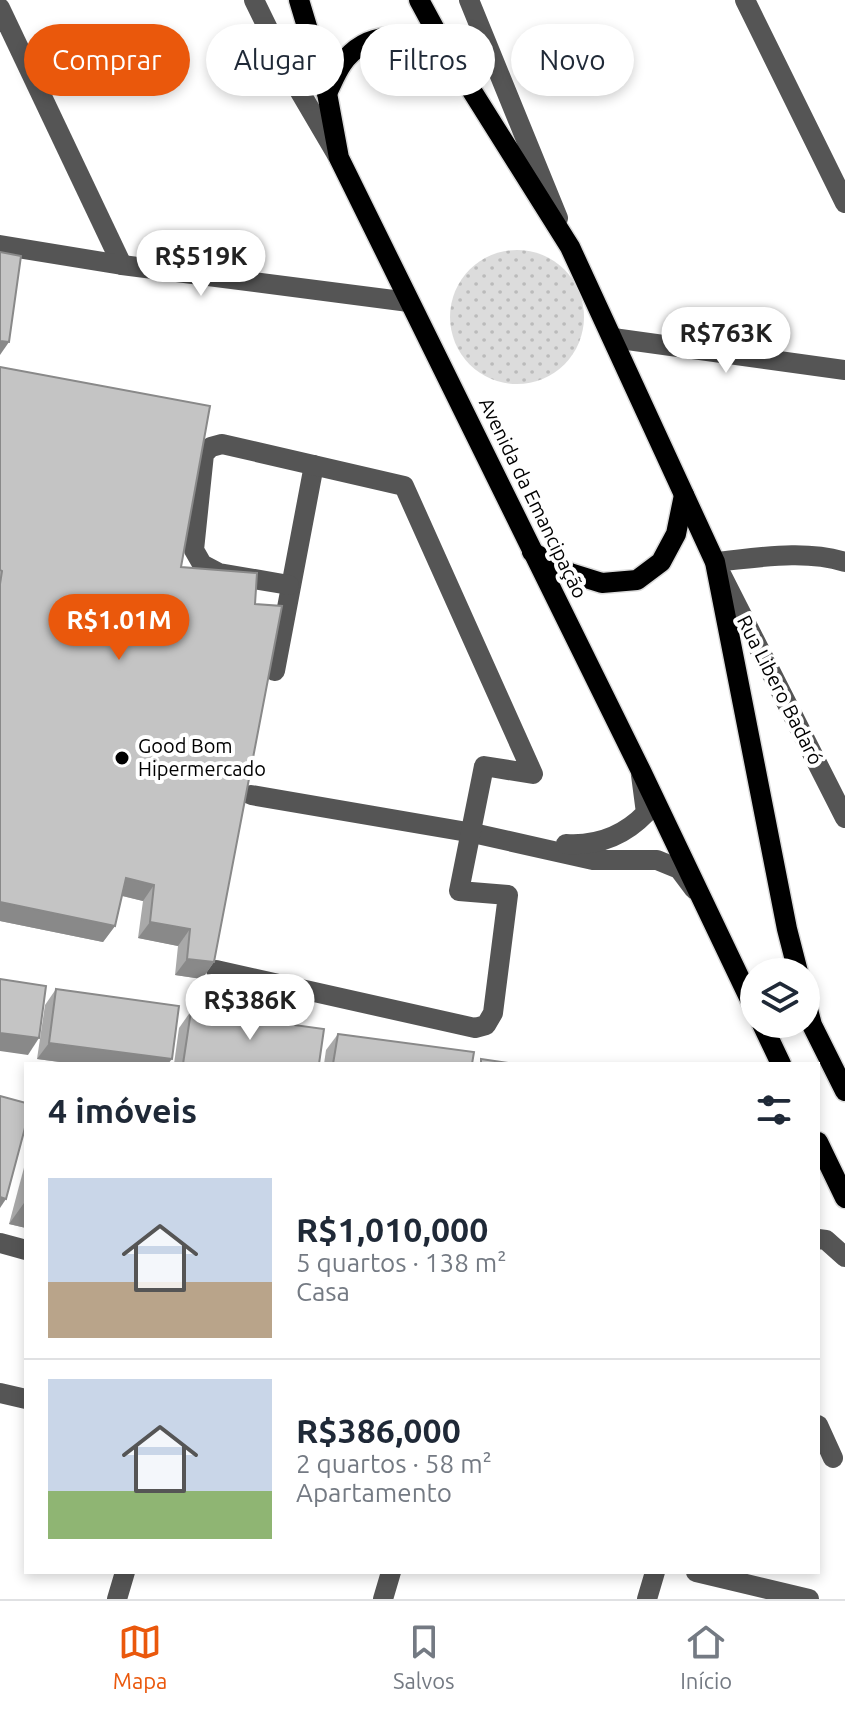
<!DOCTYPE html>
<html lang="pt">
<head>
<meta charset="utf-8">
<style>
  :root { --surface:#fff; --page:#f2f2f3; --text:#1f2937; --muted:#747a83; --line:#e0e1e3; --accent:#ea580c }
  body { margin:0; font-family:Ubuntu,sans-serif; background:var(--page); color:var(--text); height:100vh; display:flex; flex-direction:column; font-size:30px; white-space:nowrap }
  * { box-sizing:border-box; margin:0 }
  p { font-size:26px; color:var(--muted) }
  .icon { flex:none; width:44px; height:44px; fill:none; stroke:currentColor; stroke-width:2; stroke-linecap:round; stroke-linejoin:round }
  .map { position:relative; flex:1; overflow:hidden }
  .sheet { position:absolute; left:24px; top:1062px; width:796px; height:512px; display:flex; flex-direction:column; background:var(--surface); border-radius:0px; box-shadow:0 4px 12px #0003 }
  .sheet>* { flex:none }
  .banner { position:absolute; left:24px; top:24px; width:798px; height:72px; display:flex; gap:16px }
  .controls { position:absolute; left:740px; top:958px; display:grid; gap:16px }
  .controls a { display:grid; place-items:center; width:80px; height:80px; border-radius:50%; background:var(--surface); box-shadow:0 4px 12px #0003; font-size:40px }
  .price { position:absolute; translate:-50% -68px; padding:0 18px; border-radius:28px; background:#fff; color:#222; font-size:26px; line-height:52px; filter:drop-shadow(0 2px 4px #0008) }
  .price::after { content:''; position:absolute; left:50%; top:48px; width:24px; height:18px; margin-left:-12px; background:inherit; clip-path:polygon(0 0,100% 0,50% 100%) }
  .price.selected { background:var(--accent); color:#fff }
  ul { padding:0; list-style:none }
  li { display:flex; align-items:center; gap:24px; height:200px; padding:0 24px }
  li+li { border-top:2px solid var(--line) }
  li span { display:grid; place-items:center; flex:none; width:224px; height:160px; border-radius:0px; color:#555 }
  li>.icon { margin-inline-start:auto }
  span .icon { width:96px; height:96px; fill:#fffc; stroke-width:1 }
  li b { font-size:34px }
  h2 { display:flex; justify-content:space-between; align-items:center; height:96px; padding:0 24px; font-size:34px }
  .tag { padding:0 28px; border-radius:36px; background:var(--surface); box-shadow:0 4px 12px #0003; font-size:28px; line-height:72px }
  .tag.selected { background:var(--accent); color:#fff }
  .menu { display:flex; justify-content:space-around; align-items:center; height:112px; border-top:2px solid var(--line); background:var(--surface); font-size:22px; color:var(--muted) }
  .menu a { display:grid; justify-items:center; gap:4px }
  .menu .selected { color:var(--accent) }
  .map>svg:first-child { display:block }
  .grass { fill:url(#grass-dots) }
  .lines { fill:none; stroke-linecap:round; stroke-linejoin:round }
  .major-casing { stroke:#dbdbdb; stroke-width:23 }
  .minor { stroke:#555; stroke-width:20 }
  .major { stroke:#000; stroke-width:20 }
  .wall { fill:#a9a9a9 }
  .shaded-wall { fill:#898989 }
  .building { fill:#c4c4c4; stroke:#898989; stroke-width:2 }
  .poi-dot { fill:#000; stroke:#fff; stroke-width:3 }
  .labels { text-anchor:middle; stroke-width:8; stroke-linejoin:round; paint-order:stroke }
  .street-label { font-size:20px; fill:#000; stroke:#fff }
  .poi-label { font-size:20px; fill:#000; stroke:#fff; text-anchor:start }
</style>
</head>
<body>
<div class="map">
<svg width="845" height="1599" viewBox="0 0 845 1599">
  <defs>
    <pattern id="grass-dots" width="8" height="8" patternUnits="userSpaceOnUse" patternTransform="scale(2)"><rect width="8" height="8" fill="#dcdcdc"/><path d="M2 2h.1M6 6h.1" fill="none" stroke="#bbb" stroke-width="1.8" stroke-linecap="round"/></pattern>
  </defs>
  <rect width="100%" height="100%" fill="#fff"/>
  <circle class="grass" cx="517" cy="317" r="67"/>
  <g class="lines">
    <g class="major-casing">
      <g id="major">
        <polyline points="299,0 327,93 339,158 641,771 754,1008"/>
        <polyline points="419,0 445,48 570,247 715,562 787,929 798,972"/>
        <path d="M 327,93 C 332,83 336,73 342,64 C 366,29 410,32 445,48"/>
        <polyline points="532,552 570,573 602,583 637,580 661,562 676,534 684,495"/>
        <polyline points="806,1002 812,1025 845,1091"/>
        <polyline points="762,1024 781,1064"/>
        <polyline points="818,1142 845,1198"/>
      </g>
    </g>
    <g class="minor">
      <polyline points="254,0 293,80 337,155"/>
      <polyline points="469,0 558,218"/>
      <polyline points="745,0 845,203"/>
      <polyline points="0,8 122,265"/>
      <polyline points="0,245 122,265 409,302"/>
      <polyline points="613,338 845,370"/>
      <path d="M 845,562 C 804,549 757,558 715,562 L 845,818"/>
      <polyline points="275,671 314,465"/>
      <polyline points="251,795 473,833 593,860 657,860 679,869 694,889"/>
      <path d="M 566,844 C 598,846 624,836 646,813 L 641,775"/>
      <polyline points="216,970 475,1028 486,1025 493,1013 508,895 459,891 484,766 533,774 404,486 222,444 211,447 204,454 194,550 202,564 219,573 289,585"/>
      <polyline points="818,1239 826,1240 845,1257"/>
      <polyline points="0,1243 26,1250"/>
      <polyline points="0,1393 26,1399"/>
      <polyline points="818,1425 833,1458"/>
      <polyline points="696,1572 809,1599"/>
      <polyline points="117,1599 125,1572"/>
      <polyline points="383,1599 391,1572"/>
      <polyline points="647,1599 655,1572"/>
    </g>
    <use href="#major" class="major"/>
  </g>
  <g class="wall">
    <polygon points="0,367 181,567 214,962 202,979 175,975 178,946 138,938 143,901 122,896 115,926 103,942 0,921"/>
    <polygon points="56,989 168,1064 75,1064 37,1059 45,1005"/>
    <polygon points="191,1011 319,1064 174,1064 179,1028"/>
    <polygon points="338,1034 472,1064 324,1064 326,1050"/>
    <polygon points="26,1160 26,1228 9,1224"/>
  </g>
  <g class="shaded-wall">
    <polygon points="0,341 9,342 0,355"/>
    <polygon points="126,878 154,885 143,901 115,894"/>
    <polygon points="0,902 115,926 103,942 0,921"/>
    <polygon points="150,922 190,929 178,946 138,938"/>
    <polygon points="187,959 214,962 202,979 175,975"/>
    <polygon points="0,1033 39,1038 28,1055 0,1051"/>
    <polygon points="49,1043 172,1059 168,1064 75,1064 37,1059"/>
    <polygon points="0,1197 6,1199 0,1208"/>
    <polygon points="24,1203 26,1204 26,1228 9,1224"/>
  </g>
  <g class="building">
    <polygon points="0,252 21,256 9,342 0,341"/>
    <polygon points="0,367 210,406 181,567 257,573 255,604 282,606 214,962 187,959 190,929 150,922 154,885 126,878 115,926 0,902 0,584 2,571 0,570"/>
    <polygon points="0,979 46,986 39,1038 0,1033"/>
    <polygon points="56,989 179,1006 172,1059 49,1043"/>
    <polygon points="191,1011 324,1029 319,1064 183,1064"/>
    <polygon points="338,1034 474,1052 472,1064 333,1064"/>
    <polygon points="481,1059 516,1064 481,1064"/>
    <polygon points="0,1096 26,1103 26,1124 6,1199 0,1197"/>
  </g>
  <circle class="poi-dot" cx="122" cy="758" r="8"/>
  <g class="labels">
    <g class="street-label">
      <text transform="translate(533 498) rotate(64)" y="7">Avenida da Emancipação</text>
      <text transform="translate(780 690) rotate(63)" y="7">Rua Libero Badaró</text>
    </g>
    <g class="poi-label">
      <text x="138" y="753">Good Bom<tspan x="138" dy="23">Hipermercado</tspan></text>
    </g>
  </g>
</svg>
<div class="controls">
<a><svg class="icon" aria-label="layers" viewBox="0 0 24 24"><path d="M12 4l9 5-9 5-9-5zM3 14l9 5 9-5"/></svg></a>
</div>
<b class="price" style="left:201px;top:298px">R$519K</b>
<b class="price" style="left:726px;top:375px">R$763K</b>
<b class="price selected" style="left:119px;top:662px">R$1.01M</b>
<b class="price" style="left:250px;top:1042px">R$386K</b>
<div class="banner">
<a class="tag selected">Comprar</a>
<a class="tag">Alugar</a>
<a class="tag">Filtros</a>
<a class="tag">Novo</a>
</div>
<section class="sheet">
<h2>4 imóveis<svg class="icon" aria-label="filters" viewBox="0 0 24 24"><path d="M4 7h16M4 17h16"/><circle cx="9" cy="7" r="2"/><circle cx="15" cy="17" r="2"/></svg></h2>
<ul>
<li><span style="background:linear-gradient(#c9d6e8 65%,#b9a48a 0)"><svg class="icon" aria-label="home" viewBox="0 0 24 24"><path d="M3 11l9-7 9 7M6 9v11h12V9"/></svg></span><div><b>R$1,010,000</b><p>5 quartos · 138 m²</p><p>Casa</p></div></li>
<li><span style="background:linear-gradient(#c9d6e8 70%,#8fb573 0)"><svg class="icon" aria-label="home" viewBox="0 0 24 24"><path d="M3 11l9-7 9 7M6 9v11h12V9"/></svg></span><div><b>R$386,000</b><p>2 quartos · 58 m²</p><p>Apartamento</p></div></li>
</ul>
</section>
</div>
<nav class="menu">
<a class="selected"><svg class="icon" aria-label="map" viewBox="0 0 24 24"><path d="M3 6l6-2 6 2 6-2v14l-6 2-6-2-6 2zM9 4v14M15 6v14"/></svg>Mapa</a>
<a><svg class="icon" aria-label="saved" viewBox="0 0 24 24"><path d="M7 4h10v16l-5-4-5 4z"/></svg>Salvos</a>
<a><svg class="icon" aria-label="home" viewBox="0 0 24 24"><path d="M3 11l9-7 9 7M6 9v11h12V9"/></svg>Início</a>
</nav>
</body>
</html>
